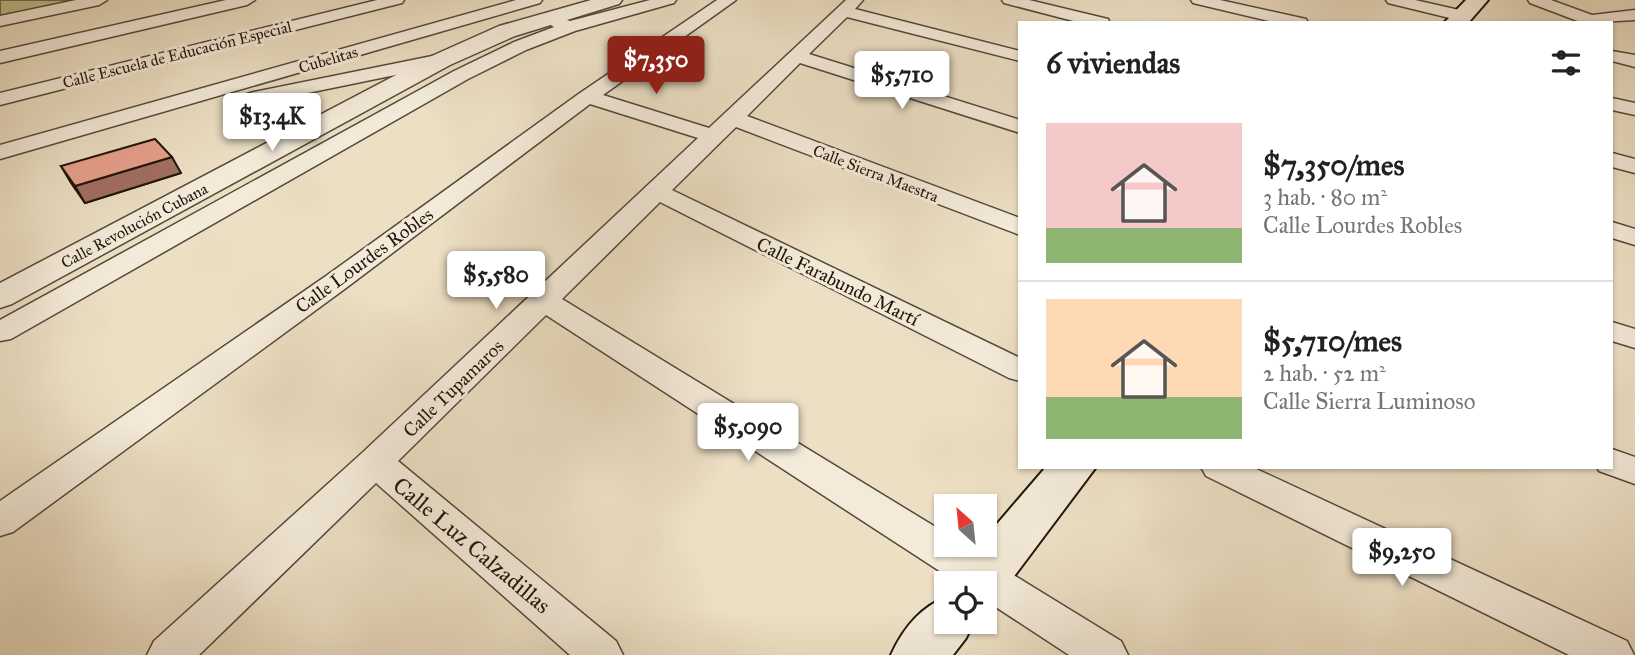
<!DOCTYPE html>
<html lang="es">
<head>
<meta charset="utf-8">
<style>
  :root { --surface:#fff; --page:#f2f2f2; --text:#222; --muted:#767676; --line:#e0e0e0; --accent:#8f2418 }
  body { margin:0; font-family:"IM FELL Great Primer",serif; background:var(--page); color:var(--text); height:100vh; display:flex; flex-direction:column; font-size:26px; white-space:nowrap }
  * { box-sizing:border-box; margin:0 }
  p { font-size:23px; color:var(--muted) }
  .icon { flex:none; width:38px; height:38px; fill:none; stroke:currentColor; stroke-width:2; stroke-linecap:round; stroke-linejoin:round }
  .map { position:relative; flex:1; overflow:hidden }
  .drawer { position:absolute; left:1018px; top:21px; width:595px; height:448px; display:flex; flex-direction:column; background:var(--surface); border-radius:0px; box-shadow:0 2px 5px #0004 }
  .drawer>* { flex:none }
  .needle { width:46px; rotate:333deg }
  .tools { position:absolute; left:934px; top:494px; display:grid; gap:14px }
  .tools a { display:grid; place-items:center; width:63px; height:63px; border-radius:0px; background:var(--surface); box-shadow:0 2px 5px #0004; font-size:35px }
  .price { position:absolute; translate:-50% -60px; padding:0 16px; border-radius:7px; background:#fff; color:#222; font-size:23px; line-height:46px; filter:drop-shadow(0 2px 4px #0008) }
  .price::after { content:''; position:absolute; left:50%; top:42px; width:21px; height:16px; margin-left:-10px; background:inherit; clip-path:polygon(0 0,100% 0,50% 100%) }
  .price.selected { background:var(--accent); color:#fff }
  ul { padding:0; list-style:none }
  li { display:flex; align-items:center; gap:21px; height:175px; padding:0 28px }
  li+li { border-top:2px solid var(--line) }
  li span { display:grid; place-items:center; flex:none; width:196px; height:140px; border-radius:0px; color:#555 }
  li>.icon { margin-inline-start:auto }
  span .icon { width:84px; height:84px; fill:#fffc; stroke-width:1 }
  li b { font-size:30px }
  h2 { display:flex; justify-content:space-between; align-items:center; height:84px; padding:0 28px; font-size:30px }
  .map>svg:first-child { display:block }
  .green { fill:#bdc090; stroke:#706a4e; stroke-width:2 }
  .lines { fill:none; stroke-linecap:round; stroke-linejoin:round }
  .minor-casing { stroke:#544839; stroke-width:3 }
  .tertiary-casing { stroke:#544839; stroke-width:3 }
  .secondary-casing { stroke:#22150b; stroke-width:4 }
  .minor { fill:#f3ead9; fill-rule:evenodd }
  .tertiary { fill:#f3ead9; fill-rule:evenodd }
  .secondary { fill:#f3ead9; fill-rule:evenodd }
  .wall { fill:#c68978; stroke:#22150b; stroke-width:2 }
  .shaded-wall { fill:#a16f61; stroke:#22150b; stroke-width:2 }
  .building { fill:#e69f8b; stroke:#22150b; stroke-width:2 }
  .labels { text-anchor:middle; stroke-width:6; stroke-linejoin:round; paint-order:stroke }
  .far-street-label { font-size:16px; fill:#22150b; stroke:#f3ead9 }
  .street-label { font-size:19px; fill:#22150b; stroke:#f3ead9 }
  .near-street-label { font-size:23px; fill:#22150b; stroke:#f3ead9 }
</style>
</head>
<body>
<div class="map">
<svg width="1635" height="655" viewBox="0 0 1635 655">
  <rect width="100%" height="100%" fill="#ecdfc4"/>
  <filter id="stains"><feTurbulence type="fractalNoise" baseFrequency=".00286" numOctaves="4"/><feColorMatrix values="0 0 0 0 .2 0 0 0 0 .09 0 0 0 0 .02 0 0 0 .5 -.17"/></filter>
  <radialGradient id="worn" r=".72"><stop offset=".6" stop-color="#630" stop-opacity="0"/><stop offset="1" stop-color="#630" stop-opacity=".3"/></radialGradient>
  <polygon class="green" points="0,0 79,0 0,17"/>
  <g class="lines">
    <g class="minor-casing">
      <g id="minor">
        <polygon points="76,0 107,0 99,5 0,26 0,16"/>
        <polygon points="226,0 255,0 247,5 0,63 0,51"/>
        <polygon points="377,0 404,0 402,3 0,105 0,93"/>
        <polygon points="516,0 542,0 540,3 0,159 0,145"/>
        <polygon points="650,0 676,0 674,3 575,31 526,50 468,79 11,339 0,341 0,320 454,71 514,42 554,27 543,20 545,16 551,15 570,21"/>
        <polygon points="717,0 736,0 603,95 709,128 846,0 863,0 855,9 1020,51 1020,61 847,17 809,54 1020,120 1020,133 800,63 747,116 1020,218 1020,235 736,127 672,190 1020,358 1020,381 1009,378 660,202 562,299 947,534 947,544 963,544 1121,641 1128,655 1069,655 985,600 985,583 958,583 546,315 398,461 616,641 623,655 570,655 376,483 199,655 147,655 154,641 362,453 698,138 590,104 346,288 13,532 0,536 0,501 326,276 580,93"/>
        <polygon points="1002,0 1029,0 1108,19 1110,23 1081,23 1004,3"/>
        <polygon points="1191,0 1220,0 1306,19 1308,23 1277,23 1193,3"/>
        <polygon points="1386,0 1415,0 1468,12 1470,16 1462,21 1388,3"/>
        <polygon points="1528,0 1551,0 1592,15 1635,10 1635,20 1583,23 1530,3"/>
        <polygon points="1612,51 1635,55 1635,67 1612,61"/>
        <polygon points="442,54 449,56 451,60 449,64 254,104 247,102 244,98 247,94 254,92"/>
        <polygon points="1612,98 1635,103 1635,115 1612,110"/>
        <polygon points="1612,153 1635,159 1635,173 1612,167"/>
        <polygon points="1612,222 1635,229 1635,245 1612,238"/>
        <polygon points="1612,322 1635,329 1635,348 1612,341"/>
        <polygon points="1612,449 1635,457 1635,484 1599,471 1597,467 1612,467"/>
        <polygon points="1201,467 1252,467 1627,641 1634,655 1569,655 1206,476"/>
      </g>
    </g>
    <g class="tertiary-casing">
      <polygon id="tertiary" points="591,0 622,0 619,4 515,36 450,65 12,304 0,308 0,283 434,55 499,26"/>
    </g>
    <g class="secondary-casing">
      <g id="secondary">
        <polygon points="1466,0 1488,0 1468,23 1444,23"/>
        <polygon points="1046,467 1096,467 997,599 985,602 985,583 952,583 959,567 980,544 985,544 985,538"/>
        <path d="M 947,597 L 947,621 L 974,621 L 966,638 L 953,655 L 891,655 C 903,629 920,607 947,597 Z"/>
      </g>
    </g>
    <use href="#minor" class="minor"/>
    <use href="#tertiary" class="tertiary"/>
    <use href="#secondary" class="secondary"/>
  </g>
  <polygon class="wall" points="61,166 181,173 85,203 71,183"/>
  <polygon class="shaded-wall" points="172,157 181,173 85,203 75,186"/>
  <polygon class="building" points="155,139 172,157 75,186 61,166"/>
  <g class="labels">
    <g class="far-street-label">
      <text transform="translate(177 54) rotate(-14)" y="6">Calle Escuela de Educación Especial</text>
      <text transform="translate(328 59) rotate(-16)" y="6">Cubelitas</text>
      <text transform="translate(876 173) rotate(21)" y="6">Calle Sierra Maestra</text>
      <text transform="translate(134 225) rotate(-28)" y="6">Calle Revolución Cubana</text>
    </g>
    <g class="street-label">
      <text transform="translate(364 260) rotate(-36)" y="7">Calle Lourdes Robles</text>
      <text transform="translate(838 281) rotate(26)" y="7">Calle Farabundo Martí</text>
      <text transform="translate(453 388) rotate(-44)" y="7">Calle Tupamaros</text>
    </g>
    <g class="near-street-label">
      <text transform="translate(472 545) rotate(40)" y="8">Calle Luz Calzadillas</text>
    </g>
  </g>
  <rect width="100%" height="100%" filter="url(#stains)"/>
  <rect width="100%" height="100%" fill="url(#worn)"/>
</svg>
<div class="tools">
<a><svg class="needle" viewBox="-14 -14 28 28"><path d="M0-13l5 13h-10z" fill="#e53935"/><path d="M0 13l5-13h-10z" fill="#767676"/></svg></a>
<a><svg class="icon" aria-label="locate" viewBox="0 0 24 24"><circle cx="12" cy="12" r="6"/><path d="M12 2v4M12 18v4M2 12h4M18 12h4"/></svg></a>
</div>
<b class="price selected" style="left:656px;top:96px">$7,350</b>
<b class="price" style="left:902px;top:111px">$5,710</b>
<b class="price" style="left:272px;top:153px">$13.4K</b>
<b class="price" style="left:496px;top:311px">$5,580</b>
<b class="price" style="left:748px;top:463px">$5,090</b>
<b class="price" style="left:1402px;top:588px">$9,250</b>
<section class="drawer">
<h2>6 viviendas<svg class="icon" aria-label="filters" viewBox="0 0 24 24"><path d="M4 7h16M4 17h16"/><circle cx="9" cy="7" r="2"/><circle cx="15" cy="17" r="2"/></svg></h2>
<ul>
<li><span style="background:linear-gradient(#f6c9c9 75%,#8fb573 0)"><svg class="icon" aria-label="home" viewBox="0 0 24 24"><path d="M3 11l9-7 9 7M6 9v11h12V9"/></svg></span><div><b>$7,350/mes</b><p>3 hab. · 80 m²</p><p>Calle Lourdes Robles</p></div></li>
<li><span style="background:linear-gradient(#ffd9b3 70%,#8fb573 0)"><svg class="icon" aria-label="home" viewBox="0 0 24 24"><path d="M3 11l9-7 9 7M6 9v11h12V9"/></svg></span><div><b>$5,710/mes</b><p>2 hab. · 52 m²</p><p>Calle Sierra Luminoso</p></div></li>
</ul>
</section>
</div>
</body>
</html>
